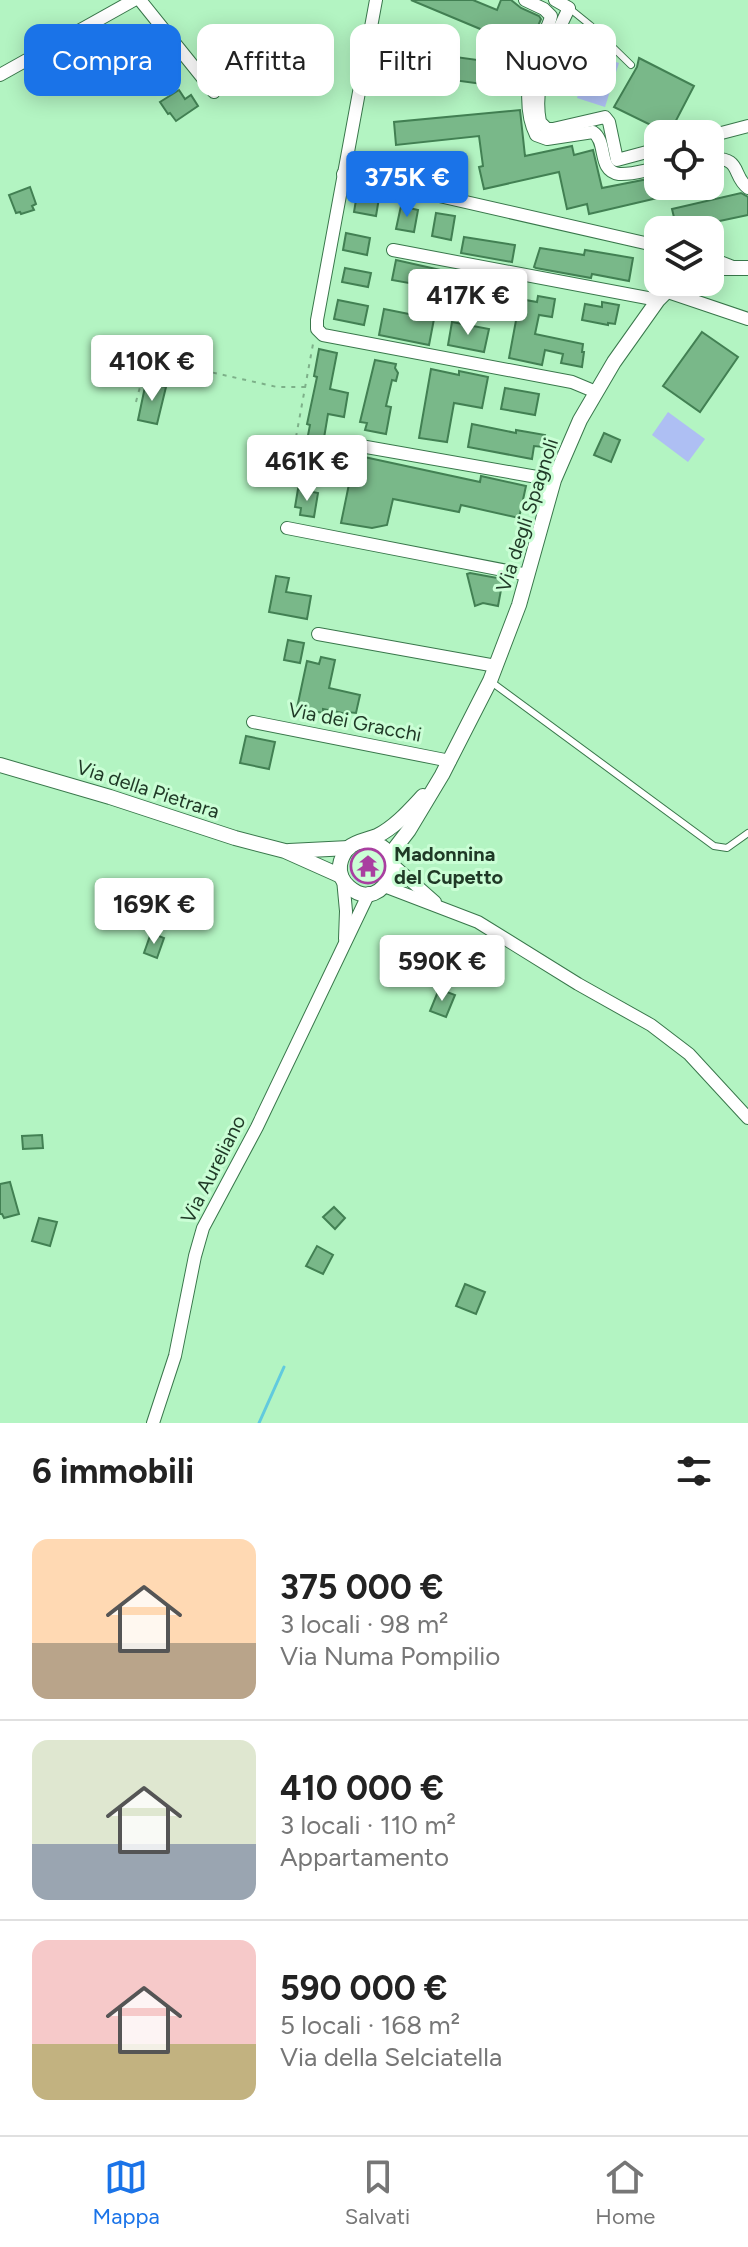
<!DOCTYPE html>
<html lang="it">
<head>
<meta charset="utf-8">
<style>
  :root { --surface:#fff; --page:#f2f2f2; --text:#222; --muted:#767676; --line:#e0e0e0; --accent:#1a73e8 }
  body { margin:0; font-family:Figtree,sans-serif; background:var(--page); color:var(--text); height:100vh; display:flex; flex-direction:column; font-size:30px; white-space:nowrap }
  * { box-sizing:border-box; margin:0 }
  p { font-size:26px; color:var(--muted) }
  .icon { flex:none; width:44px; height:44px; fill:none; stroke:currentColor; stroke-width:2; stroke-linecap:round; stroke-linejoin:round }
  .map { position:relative; height:1423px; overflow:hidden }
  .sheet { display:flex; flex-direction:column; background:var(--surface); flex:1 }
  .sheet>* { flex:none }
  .top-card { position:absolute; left:24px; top:24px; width:700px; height:72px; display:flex; gap:16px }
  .controls { position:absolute; left:644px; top:120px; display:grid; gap:16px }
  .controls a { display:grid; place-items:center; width:80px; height:80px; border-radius:16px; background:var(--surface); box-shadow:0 4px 20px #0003; font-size:40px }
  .price { position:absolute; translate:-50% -68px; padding:0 18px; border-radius:8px; background:#fff; color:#222; font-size:26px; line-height:52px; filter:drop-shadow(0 2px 4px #0008) }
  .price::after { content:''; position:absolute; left:50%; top:48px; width:24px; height:18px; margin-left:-12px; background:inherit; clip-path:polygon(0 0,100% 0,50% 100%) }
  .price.current { background:var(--accent); color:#fff }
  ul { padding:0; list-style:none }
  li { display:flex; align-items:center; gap:24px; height:200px; padding:0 32px }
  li+li { border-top:2px solid var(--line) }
  li span { display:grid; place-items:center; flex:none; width:224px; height:160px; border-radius:16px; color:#555 }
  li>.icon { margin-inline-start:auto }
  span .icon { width:96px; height:96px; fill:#fffc; stroke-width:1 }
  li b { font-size:34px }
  h2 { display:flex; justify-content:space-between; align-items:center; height:96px; padding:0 32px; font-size:34px }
  .chip { padding:0 28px; border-radius:16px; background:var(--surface); box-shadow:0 4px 20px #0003; font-size:28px; line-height:72px }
  .chip.current { background:var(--accent); color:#fff }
  .menu { display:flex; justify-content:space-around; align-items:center; height:112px; border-top:2px solid var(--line); background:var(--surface); font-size:22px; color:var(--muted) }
  .menu a { display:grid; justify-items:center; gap:4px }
  .menu .current { color:var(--accent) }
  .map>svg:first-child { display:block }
  .green { fill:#aebff3 }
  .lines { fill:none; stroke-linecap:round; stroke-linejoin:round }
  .stream { stroke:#61cade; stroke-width:3 }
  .building { fill:#79b889; stroke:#428053; stroke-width:2 }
  .service-casing { stroke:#39774b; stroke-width:8 }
  .minor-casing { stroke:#39774b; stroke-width:14 }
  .tertiary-casing { stroke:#39774b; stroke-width:16 }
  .path { stroke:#7db089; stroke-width:2; stroke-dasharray:4 6; stroke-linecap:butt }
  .service { stroke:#fff; stroke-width:6 }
  .minor { stroke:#fff; stroke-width:12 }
  .tertiary { stroke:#fff; stroke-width:14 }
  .labels { text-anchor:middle; stroke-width:6; stroke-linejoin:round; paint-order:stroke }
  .street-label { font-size:20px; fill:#1f3926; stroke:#cafed5 }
  .poi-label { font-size:20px; font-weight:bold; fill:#1f3926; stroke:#cafed5; text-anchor:start }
</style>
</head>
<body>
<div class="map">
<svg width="748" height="1423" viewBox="0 0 748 1423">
  <rect width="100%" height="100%" fill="#b3f4c2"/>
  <g class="green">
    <polygon points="591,54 619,63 605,107 577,98"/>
    <polygon points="668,412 705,439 688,462 652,435"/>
    <path d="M 366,849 L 372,849 L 380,854 L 359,883 C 344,872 348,854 366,849 Z"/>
  </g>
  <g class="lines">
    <polyline class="stream" points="259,1423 284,1367"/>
  </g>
  <g class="building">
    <polygon points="411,0 473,0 497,10 501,0 511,0 521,8 539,16 541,19 526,54 519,89 394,72 397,49 477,60 483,46 485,31"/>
    <polygon points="639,58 694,86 669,134 614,107 637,67"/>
    <polygon points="179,90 185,99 191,95 198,106 176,121 170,113 168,114 160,102"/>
    <polygon points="520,110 525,156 572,146 574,155 593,150 602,188 658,177 658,186 664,186 666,196 589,214 587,204 567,209 559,172 484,189 479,167 483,166 479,136 396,145 394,122"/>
    <polygon points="30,187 36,204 32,206 34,210 21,214 20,212 16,213 9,195"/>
    <polygon points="741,193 748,197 748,215 677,230 672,209"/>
    <polygon points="357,194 379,198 376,216 354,212"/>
    <polygon points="401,206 418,210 414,232 396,229"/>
    <polygon points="436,213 455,216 451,240 432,236"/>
    <polygon points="346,233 370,238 367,255 343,250"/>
    <polygon points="464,237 515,245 512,262 461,253"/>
    <polygon points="540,248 584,255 585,250 633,258 629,281 592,274 591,278 536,268 534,267"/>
    <polygon points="396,260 445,271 444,275 485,283 481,306 461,302 462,296 441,291 439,301 424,298 426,286 392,280"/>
    <polygon points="345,268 371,273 368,287 342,282"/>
    <polygon points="538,296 555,299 552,317 539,315 535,334 583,344 582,352 584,352 582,367 561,363 563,354 545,350 542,365 509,358 520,299 537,302"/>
    <polygon points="338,300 368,306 364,325 334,319"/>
    <polygon points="602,302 619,305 615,324 608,323 608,325 582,320 585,304 602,307"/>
    <polygon points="384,309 434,319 429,345 379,335"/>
    <polygon points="452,322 489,329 484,352 448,345"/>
    <polygon points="702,332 738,357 700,412 663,386"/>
    <polygon points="319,349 337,353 330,389 348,393 344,417 328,414 323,444 336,446 330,476 297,470 300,455 304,456 310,425 307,424 317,377 314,376"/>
    <polygon points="375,360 396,364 395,368 398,373 396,381 392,380 386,406 391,407 386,434 365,430 367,423 360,422"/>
    <polygon points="431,369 459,375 459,371 488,377 482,408 454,403 447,442 419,438"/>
    <polygon points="146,382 166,387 157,424 138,420"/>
    <polygon points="505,388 539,394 535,415 501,409"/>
    <polygon points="472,424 516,433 516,430 545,435 543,447 534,446 532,459 468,447"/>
    <polygon points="604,433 620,440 611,462 594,455"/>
    <polygon points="355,455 480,482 481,476 526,486 519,518 461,505 459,512 393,499 387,525 372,528 341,523"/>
    <polygon points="298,489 318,493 314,517 300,515 301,508 295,507"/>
    <polygon points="470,573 503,579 498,606 483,603 475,606 467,574"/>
    <polygon points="276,576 289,578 286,592 311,596 307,619 269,612"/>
    <polygon points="288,640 304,643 300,663 284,660"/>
    <polygon points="321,657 335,660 329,688 360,695 356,713 347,712 347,714 323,709 323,713 297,708 307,661 319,664"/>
    <polygon points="246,736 275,742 269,769 240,763"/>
    <polygon points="151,933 164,938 157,958 144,953"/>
    <polygon points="439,989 455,995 446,1017 430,1011"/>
    <polygon points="42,1135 43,1148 23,1149 22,1136"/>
    <polygon points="10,1182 19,1214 4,1218 2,1214 0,1214 0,1184"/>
    <polygon points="334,1207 345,1218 335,1229 323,1217"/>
    <polygon points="39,1218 57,1222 50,1246 32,1241"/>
    <polygon points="317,1246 333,1255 323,1274 306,1266"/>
    <polygon points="465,1284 485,1292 476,1314 456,1306"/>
  </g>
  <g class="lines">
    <g class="service-casing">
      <g id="service">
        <polyline points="569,8 590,25 631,65"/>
        <polyline points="490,681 714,846 727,848 748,833"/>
      </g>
    </g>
    <g class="minor-casing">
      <g id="minor">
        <polyline points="140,0 214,92"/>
        <polyline points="376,0 317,320 317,329 323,335 572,382 596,392"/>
        <path d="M 525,0 L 544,9 L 551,16 C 549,27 542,36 538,46 C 528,71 523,110 536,135 L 547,139 L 593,132 C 608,142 597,171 619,174 C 631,175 646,170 658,168"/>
        <path d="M 555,0 L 569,8 C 552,43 532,83 540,122 L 547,129 L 553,129 L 605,117 L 609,122 L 617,160 L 658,149"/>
        <polyline points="0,75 134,0"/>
        <polyline points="710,136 748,126"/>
        <path d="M 710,159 C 743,157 731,175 748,188"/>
        <polyline points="343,174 658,246"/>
        <polyline points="393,250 658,300"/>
        <polyline points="710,258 733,267"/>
        <polyline points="665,291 748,319"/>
        <polyline points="355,445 554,480"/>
        <polyline points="287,528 528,575"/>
        <polyline points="318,634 496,666"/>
        <polyline points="253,722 450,761"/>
        <polyline points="392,864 435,902"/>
        <polyline points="343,879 346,911 345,939"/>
        <polyline points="384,886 478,922 578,984 651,1025 689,1054 748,1118"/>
        <polyline points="153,1423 175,1356 195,1256 203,1228 257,1127 369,893"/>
      </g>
    </g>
    <g class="tertiary-casing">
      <g id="tertiary">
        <polyline points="710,268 748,268"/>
        <polyline points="0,765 110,797 235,838 285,851 341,876"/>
        <path d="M 361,842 C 417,840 385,919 349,887 C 342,881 339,873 340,865 C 341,858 344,853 348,848 C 356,841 367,840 377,836 C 395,827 409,811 423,796"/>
        <polyline points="289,851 349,848"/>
        <polyline points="389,856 409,830 442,775 490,681 519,605 554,480 580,420 614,362 658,300 676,282"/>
      </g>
    </g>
    <g class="path">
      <path d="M 136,402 C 141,381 146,367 170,363 L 277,387 L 305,387"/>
      <polyline points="296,437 313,344"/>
    </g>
    <use href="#service" class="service"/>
    <use href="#minor" class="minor"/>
    <use href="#tertiary" class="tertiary"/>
  </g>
  <defs>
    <g id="temple-ring" transform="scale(1.8)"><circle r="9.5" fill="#cafed5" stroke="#a93fa0" stroke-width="1.5"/><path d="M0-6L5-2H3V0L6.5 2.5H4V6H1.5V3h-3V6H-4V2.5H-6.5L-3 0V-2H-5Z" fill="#a93fa0"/></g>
  </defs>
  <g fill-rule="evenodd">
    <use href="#temple-ring" x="368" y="866"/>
  </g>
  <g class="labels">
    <g class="street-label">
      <text transform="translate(527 515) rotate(-72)" y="7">Via degli Spagnoli</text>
      <text transform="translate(355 722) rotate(11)" y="7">Via dei Gracchi</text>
      <text transform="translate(148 789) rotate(18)" y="7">Via della Pietrara</text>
      <text transform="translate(213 1169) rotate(-63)" y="7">Via Aureliano</text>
    </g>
    <g class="poi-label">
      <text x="394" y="861">Madonnina<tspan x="394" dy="23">del Cupetto</tspan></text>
    </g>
  </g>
</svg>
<div class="controls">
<a><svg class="icon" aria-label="locate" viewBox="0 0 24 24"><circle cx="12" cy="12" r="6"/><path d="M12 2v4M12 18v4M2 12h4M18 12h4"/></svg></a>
<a><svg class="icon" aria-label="layers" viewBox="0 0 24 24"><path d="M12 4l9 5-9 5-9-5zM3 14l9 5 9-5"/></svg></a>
</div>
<b class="price current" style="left:407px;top:219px">375K €</b>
<b class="price" style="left:468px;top:337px">417K €</b>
<b class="price" style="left:152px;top:403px">410K €</b>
<b class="price" style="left:307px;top:503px">461K €</b>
<b class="price" style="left:154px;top:946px">169K €</b>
<b class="price" style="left:442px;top:1003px">590K €</b>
<div class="top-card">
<a class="chip current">Compra</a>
<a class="chip">Affitta</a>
<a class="chip">Filtri</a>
<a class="chip">Nuovo</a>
</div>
</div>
<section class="sheet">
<h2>6 immobili<svg class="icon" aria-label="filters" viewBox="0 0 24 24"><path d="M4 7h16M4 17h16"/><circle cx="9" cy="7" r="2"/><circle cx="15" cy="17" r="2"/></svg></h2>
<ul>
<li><span style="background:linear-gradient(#ffd9b3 65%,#b9a48a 0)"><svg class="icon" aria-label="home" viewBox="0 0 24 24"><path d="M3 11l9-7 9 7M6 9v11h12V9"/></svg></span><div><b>375 000 €</b><p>3 locali · 98 m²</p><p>Via Numa Pompilio</p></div></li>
<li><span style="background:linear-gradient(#dfe7d0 65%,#9aa5b1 0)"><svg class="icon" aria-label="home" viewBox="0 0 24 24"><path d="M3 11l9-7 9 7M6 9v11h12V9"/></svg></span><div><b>410 000 €</b><p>3 locali · 110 m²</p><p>Appartamento</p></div></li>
<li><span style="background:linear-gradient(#f6c9c9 65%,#c2b280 0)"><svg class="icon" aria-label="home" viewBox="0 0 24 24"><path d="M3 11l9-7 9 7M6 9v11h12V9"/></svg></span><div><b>590 000 €</b><p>5 locali · 168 m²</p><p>Via della Selciatella</p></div></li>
</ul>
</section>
<nav class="menu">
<a class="current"><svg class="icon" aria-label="map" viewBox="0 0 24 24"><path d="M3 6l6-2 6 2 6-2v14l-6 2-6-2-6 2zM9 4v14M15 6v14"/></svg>Mappa</a>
<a><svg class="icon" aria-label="saved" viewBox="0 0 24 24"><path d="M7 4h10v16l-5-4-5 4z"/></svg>Salvati</a>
<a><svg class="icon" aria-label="home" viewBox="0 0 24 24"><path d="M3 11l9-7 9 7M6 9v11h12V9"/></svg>Home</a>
</nav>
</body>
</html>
